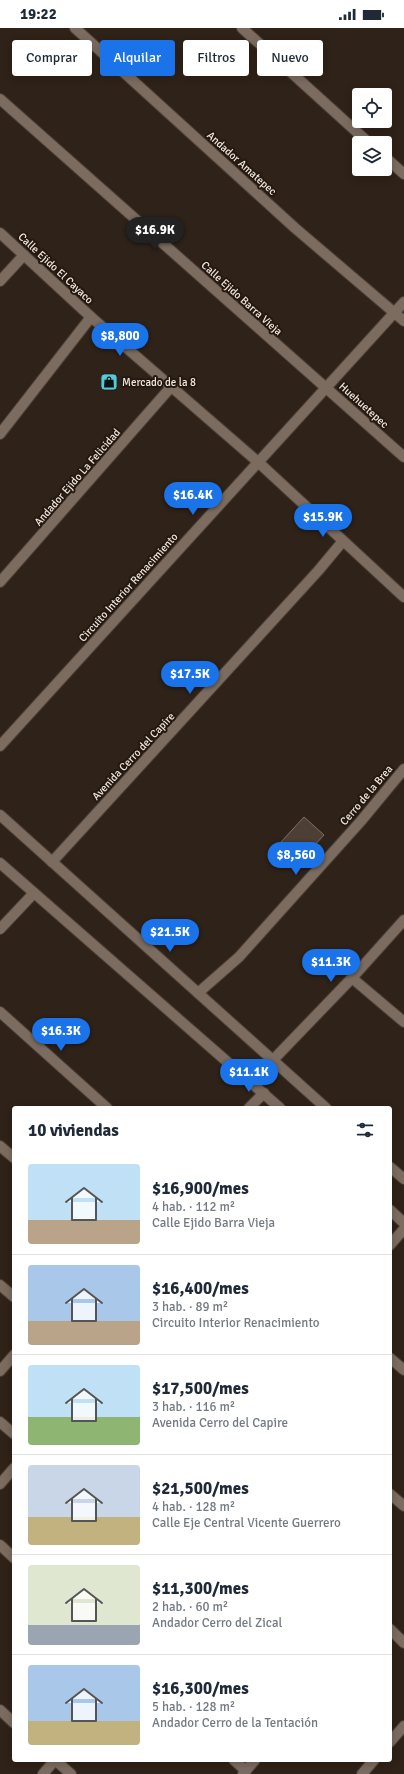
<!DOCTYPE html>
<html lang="es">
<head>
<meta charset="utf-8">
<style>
  :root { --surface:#fff; --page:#f2f2f3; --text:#1f2937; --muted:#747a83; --line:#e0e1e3; --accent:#1a73e8 }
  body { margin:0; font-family:Signika,sans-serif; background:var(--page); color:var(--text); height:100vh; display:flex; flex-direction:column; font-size:15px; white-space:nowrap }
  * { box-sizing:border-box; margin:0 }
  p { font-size:13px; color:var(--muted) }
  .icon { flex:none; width:22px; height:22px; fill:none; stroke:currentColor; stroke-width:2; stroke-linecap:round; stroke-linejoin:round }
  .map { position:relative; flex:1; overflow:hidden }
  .side { position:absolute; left:12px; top:1078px; width:380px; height:656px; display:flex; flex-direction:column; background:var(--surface); border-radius:4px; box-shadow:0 2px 10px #0003 }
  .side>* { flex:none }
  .banner { position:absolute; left:12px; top:12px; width:380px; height:36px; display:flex; gap:8px }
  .buttons { position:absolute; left:352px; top:60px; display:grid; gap:8px }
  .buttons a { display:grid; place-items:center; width:40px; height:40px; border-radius:4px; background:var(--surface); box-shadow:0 2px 10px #0003; font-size:20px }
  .price { position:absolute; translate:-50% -34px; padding:0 9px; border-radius:14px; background:var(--accent); color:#fff; font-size:13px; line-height:26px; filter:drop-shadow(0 1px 2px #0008) }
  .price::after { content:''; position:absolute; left:50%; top:24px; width:12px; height:9px; margin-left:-6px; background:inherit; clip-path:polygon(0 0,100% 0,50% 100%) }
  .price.active { background:#222; color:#fff }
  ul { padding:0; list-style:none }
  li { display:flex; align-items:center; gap:12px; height:100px; padding:0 16px }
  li+li { border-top:1px solid var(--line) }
  li span { display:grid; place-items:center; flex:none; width:112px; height:80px; border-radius:4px; color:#555 }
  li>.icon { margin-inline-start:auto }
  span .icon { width:48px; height:48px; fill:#fffc; stroke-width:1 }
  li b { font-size:17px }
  h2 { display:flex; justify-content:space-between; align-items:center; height:48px; padding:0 16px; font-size:17px }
  .chip { padding:0 14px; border-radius:4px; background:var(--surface); box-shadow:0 2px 10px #0003; font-size:14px; line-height:36px }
  .chip.active { background:var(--accent); color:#fff }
  .status { display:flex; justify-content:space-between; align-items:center; height:28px; padding:0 20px; background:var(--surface); direction:ltr }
  .status svg { height:11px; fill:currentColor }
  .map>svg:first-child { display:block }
  .building { fill:#4e3f35; stroke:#7f6f64 }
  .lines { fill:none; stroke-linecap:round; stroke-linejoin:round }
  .minor-casing { stroke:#4b4039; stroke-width:12 }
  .secondary-casing { stroke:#4b4039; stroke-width:12 }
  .minor { stroke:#7c6c60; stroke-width:10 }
  .secondary { stroke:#7c6c60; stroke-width:10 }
  .labels { text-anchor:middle; stroke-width:4; stroke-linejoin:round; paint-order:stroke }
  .street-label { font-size:11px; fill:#f0e7e1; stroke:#25190f }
  .poi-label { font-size:11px; fill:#f0e7e1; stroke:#25190f; text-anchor:start }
</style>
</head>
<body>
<div class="status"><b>19:22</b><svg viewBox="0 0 49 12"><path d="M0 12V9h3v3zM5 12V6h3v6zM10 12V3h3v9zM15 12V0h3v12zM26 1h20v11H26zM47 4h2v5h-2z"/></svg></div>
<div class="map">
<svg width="404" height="1746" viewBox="0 0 404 1746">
  <rect width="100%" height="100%" fill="#2f2218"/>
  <polygon class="building" points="304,789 324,807 301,832 281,814"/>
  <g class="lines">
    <g class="minor-casing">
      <g id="minor">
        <polyline points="75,0 295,200 404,293"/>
        <polyline points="0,71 404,429"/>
        <polyline points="0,205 91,289 258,434 404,569"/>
        <polyline points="0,253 24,227"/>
        <polyline points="0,406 91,289"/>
        <polyline points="0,554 171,359"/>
        <polyline points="52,834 318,543 343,513"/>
        <polyline points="0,901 34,865"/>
        <polyline points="352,950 404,994"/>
        <polyline points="198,965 239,929 361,793 404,741"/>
        <polyline points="0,984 107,1080"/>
        <polyline points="273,1032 352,950 404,892"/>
        <polyline points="249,1080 264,1065"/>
        <polyline points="0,1118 14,1130"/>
        <polyline points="390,1217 404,1201"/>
        <polyline points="0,1257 14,1269"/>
        <polyline points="390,1330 404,1342"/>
        <polyline points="0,1343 14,1327"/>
        <polyline points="0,1394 14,1406"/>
        <polyline points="0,1456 14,1440"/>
        <polyline points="390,1466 404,1478"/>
        <polyline points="0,1517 14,1530"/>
        <polyline points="390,1601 404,1615"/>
        <polyline points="390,1714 404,1698"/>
        <polyline points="234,1732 246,1743"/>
        <polyline points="43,1746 55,1732"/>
        <polyline points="243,1746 255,1732"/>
        <polyline points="362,1746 374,1732"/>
      </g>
    </g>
    <g class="secondary-casing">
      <g id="secondary">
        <polyline points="242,0 369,115"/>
        <polyline points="385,129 404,146"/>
        <polyline points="0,718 404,274"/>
        <polyline points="0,787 326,1080"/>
        <polyline points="0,835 280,1080"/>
        <polyline points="390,1139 404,1151"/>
        <polyline points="390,1182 404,1195"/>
        <polyline points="0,1682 14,1695"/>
        <polyline points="55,1732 71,1746"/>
      </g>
    </g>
    <use href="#minor" class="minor"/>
    <use href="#secondary" class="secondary"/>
  </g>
  <defs>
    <g id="shop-square" transform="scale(0.9)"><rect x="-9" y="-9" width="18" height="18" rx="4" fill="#53cbdb" stroke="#25190f"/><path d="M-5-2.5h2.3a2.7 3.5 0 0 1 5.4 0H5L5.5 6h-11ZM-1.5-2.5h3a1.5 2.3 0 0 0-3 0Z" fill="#111"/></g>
  </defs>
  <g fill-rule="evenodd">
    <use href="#shop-square" x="109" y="354"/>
  </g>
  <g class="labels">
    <g class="street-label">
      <text transform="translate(242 135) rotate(42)" y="4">Andador Amatepec</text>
      <text transform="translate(56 240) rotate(43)" y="4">Calle Ejido El Cayaco</text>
      <text transform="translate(242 270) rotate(42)" y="4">Calle Ejido Barra Vieja</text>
      <text transform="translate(364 377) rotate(42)" y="4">Huehuetepec</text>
      <text transform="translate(77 449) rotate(-49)" y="4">Andador Ejido La Felicidad</text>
      <text transform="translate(128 559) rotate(-48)" y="4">Circuito Interior Renacimiento</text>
      <text transform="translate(133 728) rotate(-47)" y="4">Avenida Cerro del Capire</text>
      <text transform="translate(366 767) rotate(-50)" y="4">Cerro de la Brea</text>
    </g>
    <g class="poi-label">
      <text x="122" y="358">Mercado de la 8</text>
    </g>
  </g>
</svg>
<div class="buttons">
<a><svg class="icon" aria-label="locate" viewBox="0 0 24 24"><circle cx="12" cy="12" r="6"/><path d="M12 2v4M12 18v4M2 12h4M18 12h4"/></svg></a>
<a><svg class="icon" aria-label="layers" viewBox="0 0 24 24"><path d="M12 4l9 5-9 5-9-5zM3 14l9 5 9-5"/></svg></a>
</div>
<b class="price active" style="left:155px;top:223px">$16.9K</b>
<b class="price" style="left:120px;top:329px">$8,800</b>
<b class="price" style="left:193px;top:488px">$16.4K</b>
<b class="price" style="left:323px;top:510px">$15.9K</b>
<b class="price" style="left:190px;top:667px">$17.5K</b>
<b class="price" style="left:296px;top:848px">$8,560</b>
<b class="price" style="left:170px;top:925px">$21.5K</b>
<b class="price" style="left:331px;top:955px">$11.3K</b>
<b class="price" style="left:61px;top:1024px">$16.3K</b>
<b class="price" style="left:249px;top:1065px">$11.1K</b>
<div class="banner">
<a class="chip">Comprar</a>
<a class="chip active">Alquilar</a>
<a class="chip">Filtros</a>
<a class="chip">Nuevo</a>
</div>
<section class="side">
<h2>10 viviendas<svg class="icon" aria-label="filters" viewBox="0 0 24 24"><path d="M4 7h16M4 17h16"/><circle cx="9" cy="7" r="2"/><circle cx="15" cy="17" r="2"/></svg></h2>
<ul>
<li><span style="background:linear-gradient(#bfe0f5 70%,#b9a48a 0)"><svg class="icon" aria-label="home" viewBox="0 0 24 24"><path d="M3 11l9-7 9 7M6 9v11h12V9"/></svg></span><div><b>$16,900/mes</b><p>4 hab. · 112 m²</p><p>Calle Ejido Barra Vieja</p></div></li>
<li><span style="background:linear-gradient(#a9c7e8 70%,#b9a48a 0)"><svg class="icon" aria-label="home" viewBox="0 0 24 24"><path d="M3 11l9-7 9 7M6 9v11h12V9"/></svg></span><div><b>$16,400/mes</b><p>3 hab. · 89 m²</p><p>Circuito Interior Renacimiento</p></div></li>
<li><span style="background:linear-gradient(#bfe0f5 65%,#8fb573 0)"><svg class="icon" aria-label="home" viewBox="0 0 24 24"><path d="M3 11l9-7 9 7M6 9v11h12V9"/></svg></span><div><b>$17,500/mes</b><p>3 hab. · 116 m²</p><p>Avenida Cerro del Capire</p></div></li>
<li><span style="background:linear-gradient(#c9d6e8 65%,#c2b280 0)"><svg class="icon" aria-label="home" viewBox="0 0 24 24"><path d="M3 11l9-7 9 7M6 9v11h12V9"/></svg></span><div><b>$21,500/mes</b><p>4 hab. · 128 m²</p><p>Calle Eje Central Vicente Guerrero</p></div></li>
<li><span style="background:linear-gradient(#dfe7d0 75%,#9aa5b1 0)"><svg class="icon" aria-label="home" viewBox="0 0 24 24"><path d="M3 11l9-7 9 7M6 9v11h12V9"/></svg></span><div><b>$11,300/mes</b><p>2 hab. · 60 m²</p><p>Andador Cerro del Zical</p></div></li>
<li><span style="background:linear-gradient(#a9c7e8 70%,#c2b280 0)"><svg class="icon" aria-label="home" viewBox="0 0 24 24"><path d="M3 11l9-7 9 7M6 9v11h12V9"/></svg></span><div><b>$16,300/mes</b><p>5 hab. · 128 m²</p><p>Andador Cerro de la Tentación</p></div></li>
</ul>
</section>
</div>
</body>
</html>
